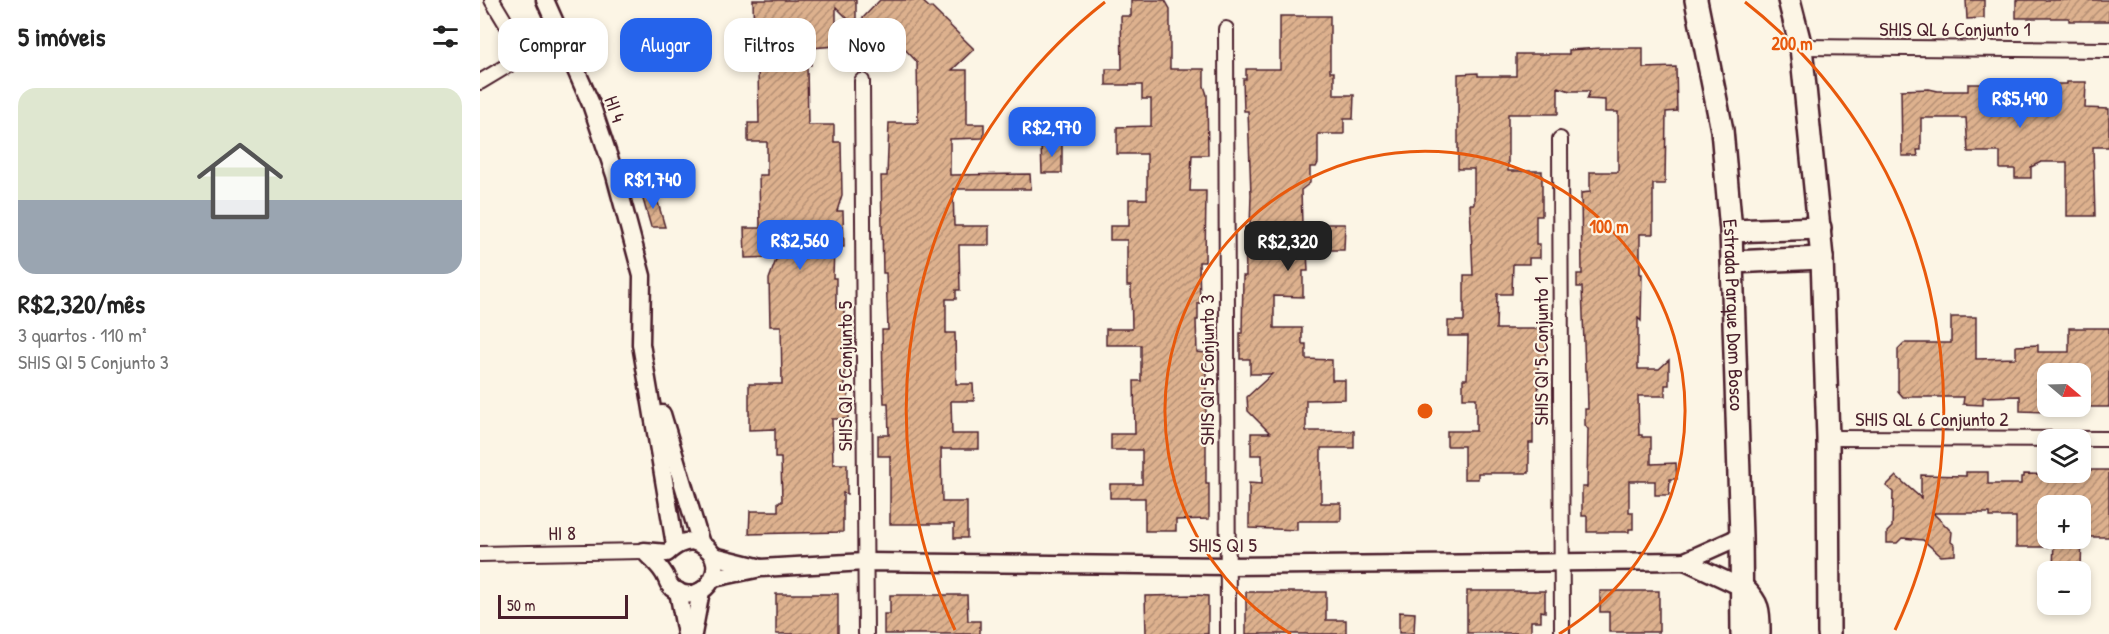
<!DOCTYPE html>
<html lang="pt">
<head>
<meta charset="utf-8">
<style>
  :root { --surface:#fff; --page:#f6f6f6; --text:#222; --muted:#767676; --accent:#2563eb }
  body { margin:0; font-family:"Patrick Hand",sans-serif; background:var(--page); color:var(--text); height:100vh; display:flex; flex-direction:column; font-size:22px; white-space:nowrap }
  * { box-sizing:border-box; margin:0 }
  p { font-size:20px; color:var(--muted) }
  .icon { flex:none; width:33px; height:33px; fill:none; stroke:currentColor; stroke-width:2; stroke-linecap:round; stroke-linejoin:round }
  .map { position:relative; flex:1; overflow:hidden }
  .sheet { display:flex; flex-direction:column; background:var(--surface); width:480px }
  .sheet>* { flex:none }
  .hud { position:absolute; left:18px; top:18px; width:570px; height:54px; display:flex; gap:12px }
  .needle { width:39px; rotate:109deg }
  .fabs { position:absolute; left:1557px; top:363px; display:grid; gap:12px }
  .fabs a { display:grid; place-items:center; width:54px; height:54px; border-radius:12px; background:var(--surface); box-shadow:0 3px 9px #0003; font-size:30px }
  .scale { position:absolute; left:18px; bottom:15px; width:130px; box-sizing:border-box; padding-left:6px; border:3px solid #4a1f2b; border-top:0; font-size:16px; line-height:21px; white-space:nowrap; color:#4a1f2b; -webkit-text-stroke:4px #fcf5e5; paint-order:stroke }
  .price { position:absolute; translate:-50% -51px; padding:0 14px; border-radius:12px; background:var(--accent); color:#fff; font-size:20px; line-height:39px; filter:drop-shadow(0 2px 3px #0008) }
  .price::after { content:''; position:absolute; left:50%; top:36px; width:18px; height:14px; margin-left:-9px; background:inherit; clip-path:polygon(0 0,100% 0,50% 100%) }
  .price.on { background:#222; color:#fff }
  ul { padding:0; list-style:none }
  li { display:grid; align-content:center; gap:12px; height:318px; padding:0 18px }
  li span { display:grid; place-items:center; height:186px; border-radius:18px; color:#555 }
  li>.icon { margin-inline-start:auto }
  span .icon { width:108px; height:108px; fill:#fffc; stroke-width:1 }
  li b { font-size:26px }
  h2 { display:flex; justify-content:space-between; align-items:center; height:72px; padding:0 18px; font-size:26px }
  .chip { padding:0 21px; border-radius:18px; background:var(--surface); box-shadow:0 3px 9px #0003; font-size:21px; line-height:54px }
  .chip.on { background:var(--accent); color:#fff }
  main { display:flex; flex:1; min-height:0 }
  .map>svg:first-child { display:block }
  .building { fill:url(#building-hatch); stroke:#4a1f2b; stroke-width:1.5 }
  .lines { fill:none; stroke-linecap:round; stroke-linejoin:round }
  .minor-casing { stroke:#4a1f2b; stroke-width:18 }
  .tertiary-casing { stroke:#4a1f2b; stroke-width:21 }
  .primary-casing { stroke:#4a1f2b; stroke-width:26 }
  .minor { stroke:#fcf5e5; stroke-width:14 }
  .tertiary { stroke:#fcf5e5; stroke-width:16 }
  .primary { stroke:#fcf5e5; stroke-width:21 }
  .ring { fill:none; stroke:#e8590c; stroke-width:3 }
  .labels { text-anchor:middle; stroke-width:4.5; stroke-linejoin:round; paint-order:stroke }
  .street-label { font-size:20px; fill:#4a1f2b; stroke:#fcf5e5 }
  .centre { fill:#e8590c; stroke:#fcf5e5; stroke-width:3 }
  .ring-label { font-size:18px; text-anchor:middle; font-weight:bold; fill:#e8590c; stroke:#fcf5e5; stroke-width:4.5; stroke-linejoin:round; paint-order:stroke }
</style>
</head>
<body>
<main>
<section class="sheet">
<h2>5 imóveis<svg class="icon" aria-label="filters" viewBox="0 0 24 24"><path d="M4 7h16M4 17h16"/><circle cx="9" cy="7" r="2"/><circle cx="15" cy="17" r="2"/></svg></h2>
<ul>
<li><span style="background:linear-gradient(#dfe7d0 60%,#9aa5b1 0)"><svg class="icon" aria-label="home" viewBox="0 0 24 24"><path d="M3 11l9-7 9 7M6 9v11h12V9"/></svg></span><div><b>R$2,320/mês</b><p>3 quartos · 110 m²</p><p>SHIS QI 5 Conjunto 3</p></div></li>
</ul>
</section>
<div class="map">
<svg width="1629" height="634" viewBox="0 0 1629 634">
  <defs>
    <pattern id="building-hatch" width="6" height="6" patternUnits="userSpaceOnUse" patternTransform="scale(1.5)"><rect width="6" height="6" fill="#ddb18e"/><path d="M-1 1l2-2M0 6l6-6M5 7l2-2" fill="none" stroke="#b58f74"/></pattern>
  </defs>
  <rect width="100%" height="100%" fill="#fcf5e5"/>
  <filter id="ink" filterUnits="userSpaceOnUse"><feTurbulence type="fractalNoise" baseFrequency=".0167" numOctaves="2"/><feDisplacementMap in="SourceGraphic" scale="12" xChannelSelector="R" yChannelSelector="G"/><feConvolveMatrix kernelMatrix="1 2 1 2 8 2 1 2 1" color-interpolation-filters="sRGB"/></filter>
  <g filter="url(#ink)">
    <g class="building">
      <polygon points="273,0 376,0 376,27 356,7 356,46 331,48 331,65 327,65 328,125 354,125 354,142 361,142 362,195 357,211 363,211 364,247 354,247 353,278 356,278 356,308 364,308 365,388 368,388 368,419 352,419 353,464 367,464 367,494 363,493 363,532 269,534 270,511 298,511 298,502 302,502 301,458 295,458 295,429 269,430 269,384 302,384 301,326 290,326 289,279 297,257 265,258 264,228 280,228 279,175 287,175 287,142 268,142 268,123 279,123 278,70 296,70 296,42 274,42"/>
      <polygon points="400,0 441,0 450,8 451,7 494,49 472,70 487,70 487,124 504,124 504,138 470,139 470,175 550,174 551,189 473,189 474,226 509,226 509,245 479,245 480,290 476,290 476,299 466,299 466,333 475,333 476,384 493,384 494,401 471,401 472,434 499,434 499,449 461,449 462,502 487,502 487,538 474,538 474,524 410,524 410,456 398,456 398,435 409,435 408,403 404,403 403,379 402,330 408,330 406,273 403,273 401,176 407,176 409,123 438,123 437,62 421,45 401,65 387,50 393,44 387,38 393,32 381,20"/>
      <polygon points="651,0 685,0 690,9 690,69 724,69 724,86 727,95 728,155 712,155 710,191 726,191 725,262 719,262 720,303 718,303 718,320 716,320 717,352 726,353 726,484 729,484 729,519 696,520 696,531 665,531 665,498 630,498 630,484 662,484 662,450 631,450 631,434 655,434 654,381 661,381 661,345 626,345 626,329 652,329 651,286 647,286 647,240 630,240 630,226 649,226 649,199 667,199 667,154 637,154 637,127 671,126 671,99 662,99 662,85 626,85 626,69 642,69 641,16 651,16"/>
      <polygon points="1486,0 1504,0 1504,18 1487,19"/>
      <polygon points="1536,0 1629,0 1629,21 1589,21 1589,18 1536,18"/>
      <polygon points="800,16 850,16 850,72 854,72 854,95 874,95 873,119 864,119 864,134 838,134 838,163 836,167 830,167 830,183 821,190 822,224 865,224 864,250 827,250 828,271 823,271 823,297 794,296 794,328 822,328 822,344 826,344 826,359 852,360 852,380 865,380 865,399 826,400 826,431 874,431 874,448 841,448 841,503 861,503 861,521 817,521 817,530 769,528 769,483 782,484 782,455 771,455 771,433 790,433 768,411 767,397 792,374 770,374 770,359 760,359 760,333 762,333 763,276 766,276 765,227 770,227 771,195 768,111 764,111 763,79 766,79 766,69 800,69"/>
      <polygon points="1122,48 1163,48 1163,68 1196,67 1197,111 1186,112 1185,184 1173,184 1173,234 1160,234 1160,274 1162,274 1161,321 1158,318 1158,369 1179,369 1189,360 1189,385 1185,385 1185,396 1158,396 1159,435 1162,435 1162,437 1171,437 1171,464 1196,463 1197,479 1190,479 1189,495 1175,495 1175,481 1149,481 1149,512 1153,512 1153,529 1149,529 1149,532 1107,532 1107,516 1102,516 1102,487 1107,487 1108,429 1105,425 1105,409 1108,409 1107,371 1105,371 1102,287 1097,287 1097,274 1102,274 1101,193 1110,192 1110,172 1138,172 1138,112 1125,112 1125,100 1107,99 1110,91 1090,91 1078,87 1078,114 1028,114 1028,171 1062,171 1062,216 1056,216 1056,244 1060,244 1060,258 1049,258 1049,264 1033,264 1032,294 1017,294 1016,329 1066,329 1065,361 1058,361 1059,423 1053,423 1053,443 1049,443 1049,473 998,473 998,479 984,479 984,446 967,446 967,431 996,431 996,398 983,398 983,379 987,379 988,336 968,336 968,321 984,321 984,275 993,275 990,204 994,204 994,169 978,169 978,74 998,73 998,76 1036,76 1036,54 1089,54 1089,50"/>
      <polygon points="1587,82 1606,82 1605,108 1629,109 1629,147 1613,147 1615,216 1587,216 1587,162 1561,162 1551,167 1551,178 1535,178 1535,169 1520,169 1520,152 1488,152 1486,118 1441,118 1441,150 1437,150 1438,156 1422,156 1421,90 1449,89 1458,91 1488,91 1488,84 1587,84"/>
      <polygon points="561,144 582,144 582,173 562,173"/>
      <polygon points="175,192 185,227 171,227 162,196"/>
      <polygon points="1471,317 1496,317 1496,359 1536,358 1536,346 1558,345 1558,352 1589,352 1589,328 1629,328 1629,407 1600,407 1600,374 1568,374 1568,412 1540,411 1540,396 1503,397 1503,405 1483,404 1484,397 1423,397 1418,391 1418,349 1424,343 1471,343"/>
      <polygon points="1600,470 1629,470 1629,537 1600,537 1600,506 1568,506 1568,547 1536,547 1536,517 1510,517 1510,513 1453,513 1472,532 1471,542 1475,545 1475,555 1461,556 1443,540 1422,538 1417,543 1407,543 1407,532 1412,527 1413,492 1406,486 1416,476 1441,498 1441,475 1486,476 1486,472 1508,472 1508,484 1541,484 1541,477 1544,477 1544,474 1594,475 1594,472 1600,472"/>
      <polygon points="1574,538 1602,538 1601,567 1588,567 1588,572 1573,572"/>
      <polygon points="987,591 1065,591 1065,612 1061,611 1061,621 1051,621 1051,633 987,633"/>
      <polygon points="1120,591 1179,591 1179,632 1129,632 1129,612 1120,612"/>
      <polygon points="766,592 846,592 846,620 866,620 866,634 766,634"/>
      <rect x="296" y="594" width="62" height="40"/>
      <polygon points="410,595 487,595 488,621 500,621 500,634 404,634 404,614 410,614"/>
      <polygon points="716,595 728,596 728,634 666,634 665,596"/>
      <polygon points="919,612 935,613 934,633 919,633"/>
    </g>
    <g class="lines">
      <g class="minor-casing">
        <g id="minor">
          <polyline points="12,0 45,55"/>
          <polyline points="746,29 748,634"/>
          <polyline points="1321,47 1629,50"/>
          <polyline points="382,81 386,634"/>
          <polyline points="0,82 45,55 83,38"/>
          <polyline points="1080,139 1082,634"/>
          <polyline points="1348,438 1629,439"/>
          <polyline points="0,554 164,551"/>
        </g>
      </g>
      <g class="tertiary-casing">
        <g id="tertiary">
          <polyline points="65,0 111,104 135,175 162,276 161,344 195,545"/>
          <polyline points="182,414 221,544"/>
          <path d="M 212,541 C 260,554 224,614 192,588 C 187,583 187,577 183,572 C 178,564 170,558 164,551 L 187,553 C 195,546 201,542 212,541 Z"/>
          <polyline points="234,556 278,567"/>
          <polyline points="1205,561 1263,588"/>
          <polyline points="234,578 281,568 385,562 747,566 1205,561 1261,536"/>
          <polyline points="198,591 206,634"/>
          <polyline points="213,634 221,591"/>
        </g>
      </g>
      <g class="primary-casing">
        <g id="primary">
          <path id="s1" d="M 1216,0 L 1242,130 L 1251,231 L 1261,536 L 1262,634"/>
          <polyline points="1309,0 1321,47 1342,258 1348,438 1349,634"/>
          <polyline points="1251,231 1340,228"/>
          <polyline points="1253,262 1342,258"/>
          <path d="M 1263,588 C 1280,605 1279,611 1279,634"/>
        </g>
      </g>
      <use href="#minor" class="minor"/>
      <use href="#tertiary" class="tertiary"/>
      <use href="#primary" class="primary"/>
    </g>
  </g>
  <g class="ring">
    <path d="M811 634A260 260 0 1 1 1079 634"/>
    <path d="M475 630A519 519 0 0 1 625 2M1265 2A519 519 0 0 1 1415 630"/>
  </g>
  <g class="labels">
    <g class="street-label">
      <text x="1475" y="36">SHIS QL 6 Conjunto 1</text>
      <text transform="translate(135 109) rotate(70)" y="7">HI 4</text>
      <text dy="7" stroke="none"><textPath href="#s1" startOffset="318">Estrada Parque Dom Bosco</textPath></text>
      <text transform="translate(1061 351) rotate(-90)" y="7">SHIS QI 5 Conjunto 1</text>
      <text transform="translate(727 370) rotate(-90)" y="7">SHIS QI 5 Conjunto 3</text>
      <text transform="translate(365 376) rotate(-90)" y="7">SHIS QI 5 Conjunto 5</text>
      <text x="1452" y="426">SHIS QL 6 Conjunto 2</text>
      <text transform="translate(82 533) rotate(-1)" y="7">HI 8</text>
      <text x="743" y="552">SHIS QI 5</text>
    </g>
  </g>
  <circle cx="945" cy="411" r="9" class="centre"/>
  <g class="ring-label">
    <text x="1312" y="50">200 m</text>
    <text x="1129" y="233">100 m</text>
  </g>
</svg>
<div class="fabs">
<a><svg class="needle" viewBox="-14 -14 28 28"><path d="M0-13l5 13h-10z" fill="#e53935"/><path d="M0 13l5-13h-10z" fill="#767676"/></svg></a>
<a><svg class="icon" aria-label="layers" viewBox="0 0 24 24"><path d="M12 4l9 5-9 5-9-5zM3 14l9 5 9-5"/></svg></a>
<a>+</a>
<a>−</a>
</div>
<div class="scale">50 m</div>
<b class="price" style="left:1540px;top:129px">R$5,490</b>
<b class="price" style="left:572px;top:158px">R$2,970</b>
<b class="price" style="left:173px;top:210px">R$1,740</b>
<b class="price" style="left:320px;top:271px">R$2,560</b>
<b class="price on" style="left:808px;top:272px">R$2,320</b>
<div class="hud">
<a class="chip">Comprar</a>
<a class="chip on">Alugar</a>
<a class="chip">Filtros</a>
<a class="chip">Novo</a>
</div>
</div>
</main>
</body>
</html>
